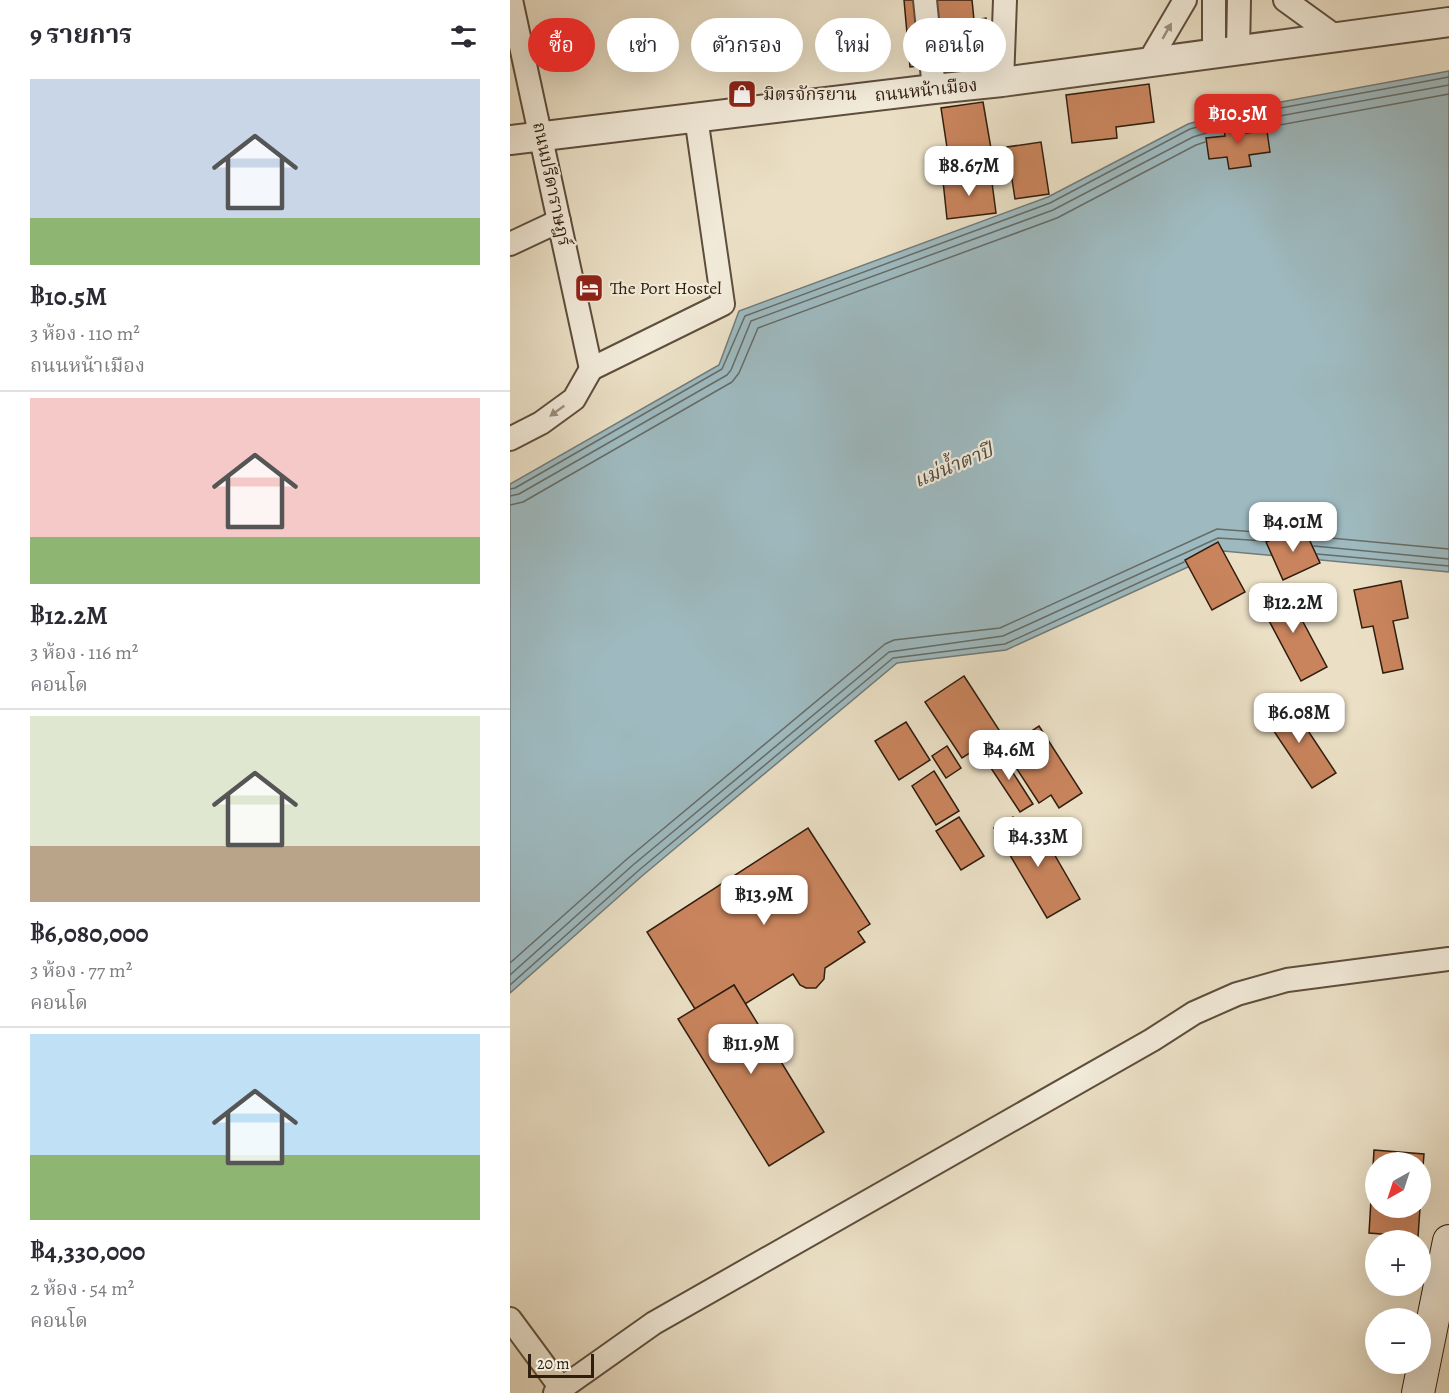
<!DOCTYPE html>
<html lang="th">
<head>
<meta charset="utf-8">
<style>
  :root { --surface:#fff; --page:#f2f2f3; --text:#2b2b33; --muted:#7c7c81; --line:#e1e1e2; --accent:#d93025 }
  body { margin:0; font-family:Alegreya,"Noto Serif Thai",serif; background:var(--page); color:var(--text); height:100vh; display:flex; flex-direction:column; font-size:22px; white-space:nowrap }
  * { box-sizing:border-box; margin:0 }
  p { font-size:20px; color:var(--muted) }
  .icon { flex:none; width:33px; height:33px; fill:none; stroke:currentColor; stroke-width:2; stroke-linecap:round; stroke-linejoin:round }
  .map { position:relative; flex:1; overflow:hidden }
  .panel { display:flex; flex-direction:column; background:var(--surface); width:510px }
  .panel>* { flex:none }
  .guide { position:absolute; left:18px; top:18px; width:570px; height:54px; display:flex; gap:12px }
  .needle { width:39px; rotate:219deg }
  .tools { position:absolute; left:855px; top:1152px; display:grid; gap:12px }
  .tools a { display:grid; place-items:center; width:66px; height:66px; border-radius:50%; background:var(--surface); box-shadow:0 6px 24px #0002; font-size:30px }
  .scale { position:absolute; left:18px; bottom:15px; width:66px; box-sizing:border-box; padding-left:6px; border:3px solid #2f1d0e; border-top:0; font-size:16px; line-height:21px; white-space:nowrap; color:#2f1d0e; -webkit-text-stroke:4px #f2ebda; paint-order:stroke }
  .price { position:absolute; translate:-50% -51px; padding:0 14px; border-radius:12px; background:#fff; color:#222; font-size:20px; line-height:39px; filter:drop-shadow(0 2px 3px #0008) }
  .price::after { content:''; position:absolute; left:50%; top:36px; width:18px; height:14px; margin-left:-9px; background:inherit; clip-path:polygon(0 0,100% 0,50% 100%) }
  .price.current { background:var(--accent); color:#fff }
  ul { padding:0; list-style:none }
  li { display:grid; align-content:center; gap:12px; height:318px; padding:0 30px }
  li+li { border-top:2px solid var(--line) }
  li span { display:grid; place-items:center; height:186px; border-radius:0px; color:#555 }
  li>.icon { margin-inline-start:auto }
  span .icon { width:108px; height:108px; fill:#fffc; stroke-width:1 }
  li b { font-size:26px }
  h2 { display:flex; justify-content:space-between; align-items:center; height:72px; padding:0 30px; font-size:26px }
  .tag { padding:0 21px; border-radius:27px; background:var(--surface); box-shadow:0 6px 24px #0002; font-size:21px; line-height:54px }
  .tag.current { background:var(--accent); color:#fff }
  main { display:flex; flex:1; min-height:0 }
  .map>svg:first-child { display:block }
  .water { fill:#9ebac0; stroke:#727b79; stroke-width:1.5 }
  .lines { fill:none; stroke-linecap:round; stroke-linejoin:round }
  .shore { stroke:#666c67; stroke-width:1.5 }
  .building { fill:#c9845d; stroke:#2f1d0e; stroke-width:1.5 }
  .minor-casing { stroke:#5e4e3c; stroke-width:26 }
  .tertiary-casing { stroke:#5e4e3c; stroke-width:32 }
  .secondary-casing { stroke:#2f1d0e; stroke-width:34 }
  .minor { stroke:#f2ebda; stroke-width:22 }
  .tertiary { stroke:#f2ebda; stroke-width:28 }
  .secondary { stroke:#f2ebda; stroke-width:32 }
  .oneway { fill:#9a8e7e }
  .labels { text-anchor:middle; stroke-width:4.5; stroke-linejoin:round; paint-order:stroke }
  .street-label { font-size:18px; fill:#2f1d0e; stroke:#f2ebda }
  .poi-label { font-size:18px; fill:#2f1d0e; stroke:#f2ebda; text-anchor:start }
  .water-label { font-size:20px; font-style:italic; fill:#504c43; stroke:#f2ebda }
</style>
</head>
<body>
<main>
<section class="panel">
<h2>9 รายการ<svg class="icon" aria-label="filters" viewBox="0 0 24 24"><path d="M4 7h16M4 17h16"/><circle cx="9" cy="7" r="2"/><circle cx="15" cy="17" r="2"/></svg></h2>
<ul>
<li><span style="background:linear-gradient(#c9d6e8 75%,#8fb573 0)"><svg class="icon" aria-label="home" viewBox="0 0 24 24"><path d="M3 11l9-7 9 7M6 9v11h12V9"/></svg></span><div><b>฿10.5M</b><p>3 ห้อง · 110 m²</p><p>ถนนหน้าเมือง</p></div></li>
<li><span style="background:linear-gradient(#f6c9c9 75%,#8fb573 0)"><svg class="icon" aria-label="home" viewBox="0 0 24 24"><path d="M3 11l9-7 9 7M6 9v11h12V9"/></svg></span><div><b>฿12.2M</b><p>3 ห้อง · 116 m²</p><p>คอนโด</p></div></li>
<li><span style="background:linear-gradient(#dfe7d0 70%,#b9a48a 0)"><svg class="icon" aria-label="home" viewBox="0 0 24 24"><path d="M3 11l9-7 9 7M6 9v11h12V9"/></svg></span><div><b>฿6,080,000</b><p>3 ห้อง · 77 m²</p><p>คอนโด</p></div></li>
<li><span style="background:linear-gradient(#bfe0f5 65%,#8fb573 0)"><svg class="icon" aria-label="home" viewBox="0 0 24 24"><path d="M3 11l9-7 9 7M6 9v11h12V9"/></svg></span><div><b>฿4,330,000</b><p>2 ห้อง · 54 m²</p><p>คอนโด</p></div></li>
</ul>
</section>
<div class="map">
<svg width="939" height="1393" viewBox="0 0 939 1393">
  <rect width="100%" height="100%" fill="#ebe0c6"/>
  <filter id="stains"><feTurbulence type="fractalNoise" baseFrequency=".00333" numOctaves="4"/><feColorMatrix values="0 0 0 0 .2 0 0 0 0 .09 0 0 0 0 .02 0 0 0 .5 -.17"/></filter>
  <radialGradient id="worn" r=".72"><stop offset=".6" stop-color="#630" stop-opacity="0"/><stop offset="1" stop-color="#630" stop-opacity=".3"/></radialGradient>
  <polygon class="water" points="939,71 939,572 713,551 496,650 387,663 132,876 0,993 0,484 209,365 229,311 538,197 678,124 727,110"/>
  <g class="lines">
    <g class="shore">
      <polyline points="737,122 939,85"/>
      <polyline points="737,131 939,94"/>
      <polyline points="0,489 5,488 212,369 235,316 540,203 680,129 728,116 939,77"/>
      <polyline points="0,496 9,494 217,375 221,370 241,321 543,210 683,137 712,128"/>
      <polyline points="0,505 13,502 222,382 229,373 248,328 547,218 686,145 695,142"/>
      <polyline points="799,536 939,549"/>
      <polyline points="804,546 939,559"/>
      <polyline points="807,554 939,566"/>
      <polyline points="0,963 117,859 375,644 384,640 490,628 707,529 771,534"/>
      <polyline points="0,975 123,865 379,652 493,636 708,538 755,541"/>
      <polyline points="0,985 128,871 383,658 495,644 674,562"/>
    </g>
  </g>
  <g class="building">
    <polygon points="394,0 413,0 418,65 400,67"/>
    <polygon points="418,0 462,0 464,20 476,18 480,60 424,65"/>
    <polygon points="639,84 644,122 606,127 607,138 562,143 556,95"/>
    <polygon points="473,102 483,160 440,167 431,108"/>
    <polygon points="735,122 736,133 757,131 760,152 739,155 741,166 719,169 717,157 699,159 696,138 715,136 713,124"/>
    <polygon points="531,142 539,194 505,199 497,147"/>
    <polygon points="481,175 486,213 437,219 433,181"/>
    <polygon points="793,526 810,563 773,580 756,542"/>
    <polygon points="708,542 735,592 702,610 675,560"/>
    <polygon points="891,581 898,618 883,621 893,669 873,673 863,626 852,628 844,590"/>
    <polygon points="775,588 817,667 791,681 749,602"/>
    <polygon points="454,676 491,733 452,758 415,702"/>
    <polygon points="777,699 826,773 802,788 753,715"/>
    <polygon points="396,722 420,760 389,780 365,741"/>
    <polygon points="529,726 572,793 549,808 541,795 529,803 494,749"/>
    <polygon points="437,746 451,768 436,778 422,756"/>
    <polygon points="489,751 523,804 510,812 475,759"/>
    <polygon points="424,771 449,811 426,825 402,786"/>
    <polygon points="449,817 474,856 451,870 426,831"/>
    <polygon points="503,817 517,842 532,833 570,899 537,918 484,828"/>
    <polygon points="298,828 360,924 348,932 355,942 315,968 314,979 306,988 296,988 290,985 283,974 235,1004 224,985 185,1009 137,932"/>
    <polygon points="224,985 314,1132 259,1166 168,1019"/>
    <polygon points="864,1150 914,1154 910,1204 910,1162 866,1162 866,1208 910,1208 908,1237 859,1233"/>
  </g>
  <g class="lines">
    <g class="minor-casing">
      <g id="minor">
        <polyline points="1,0 81,369"/>
        <polyline points="415,0 424,89"/>
        <polyline points="775,0 826,37"/>
        <polyline points="728,51 729,0"/>
        <polyline points="704,54 704,0"/>
        <polyline points="638,63 675,0"/>
        <polyline points="492,82 495,0"/>
        <polyline points="0,244 49,221"/>
        <polyline points="81,369 213,304 186,117"/>
        <polyline points="0,439 31,423 64,399 81,369"/>
        <polyline points="0,1319 51,1388"/>
        <polyline points="45,1393 144,1323 642,1040 684,1013 727,994 777,980 939,959"/>
      </g>
    </g>
    <g class="tertiary-casing">
      <polyline id="tertiary" points="0,140 424,89 492,82 939,22"/>
    </g>
    <g class="secondary-casing">
      <polyline id="secondary" points="908,1393 939,1241"/>
    </g>
    <use href="#minor" class="minor"/>
    <use href="#tertiary" class="tertiary"/>
    <use href="#secondary" class="secondary"/>
  </g>
  <defs><path id="oneway-solid" d="M-6-.8H1V-3.2L6.5 0L1 3.2V.8H-6Z" transform="scale(1.5)"/></defs>
  <g class="oneway">
    <use href="#oneway-solid" transform="translate(657 31) rotate(-60)"/>
    <use href="#oneway-solid" transform="translate(47 411) rotate(144)"/>
  </g>
  <defs>
    <g id="shop-square" transform="scale(1.5)"><rect x="-9" y="-9" width="18" height="18" rx="4" fill="#8f2418" stroke="#f2ebda"/><path d="M-5-2.5h2.3a2.7 3.5 0 0 1 5.4 0H5L5.5 6h-11ZM-1.5-2.5h3a1.5 2.3 0 0 0-3 0Z" fill="#fff"/></g>
    <g id="hotel-square" transform="scale(1.5)"><rect x="-9" y="-9" width="18" height="18" rx="4" fill="#8f2418" stroke="#f2ebda"/><path d="M-6-4.5h1.5V1H6V5H4.5V3h-9V5H-6ZM-4 0a1.8 1.8 0 1 1 3.6 0ZM.5 0V-2.5h3Q6-2.5 6 0Z" fill="#fff"/></g>
  </defs>
  <g fill-rule="evenodd">
    <use href="#shop-square" x="232" y="94"/>
    <use href="#hotel-square" x="79" y="288"/>
  </g>
  <g class="labels">
    <g class="street-label">
      <text transform="translate(416 90) rotate(-6)" y="6">ถนนหน้าเมือง</text>
      <text transform="translate(42 184) rotate(78)" y="6">ถนนปรีดาราษฎร์</text>
    </g>
    <g class="poi-label">
      <text x="253" y="100">มิตรจักรยาน</text>
      <text x="100" y="294">The Port Hostel</text>
    </g>
    <g class="water-label">
      <text transform="translate(443 465) rotate(-23)" y="7">แม่น้ำตาปี</text>
    </g>
  </g>
  <rect width="100%" height="100%" filter="url(#stains)"/>
  <rect width="100%" height="100%" fill="url(#worn)"/>
</svg>
<div class="tools">
<a><svg class="needle" viewBox="-14 -14 28 28"><path d="M0-13l5 13h-10z" fill="#e53935"/><path d="M0 13l5-13h-10z" fill="#7c7c81"/></svg></a>
<a>+</a>
<a>−</a>
</div>
<div class="scale">20 m</div>
<b class="price current" style="left:728px;top:145px">฿10.5M</b>
<b class="price" style="left:459px;top:197px">฿8.67M</b>
<b class="price" style="left:783px;top:553px">฿4.01M</b>
<b class="price" style="left:783px;top:634px">฿12.2M</b>
<b class="price" style="left:789px;top:744px">฿6.08M</b>
<b class="price" style="left:499px;top:781px">฿4.6M</b>
<b class="price" style="left:528px;top:868px">฿4.33M</b>
<b class="price" style="left:254px;top:926px">฿13.9M</b>
<b class="price" style="left:241px;top:1075px">฿11.9M</b>
<div class="guide">
<a class="tag current">ซื้อ</a>
<a class="tag">เช่า</a>
<a class="tag">ตัวกรอง</a>
<a class="tag">ใหม่</a>
<a class="tag">คอนโด</a>
</div>
</div>
</main>
</body>
</html>
